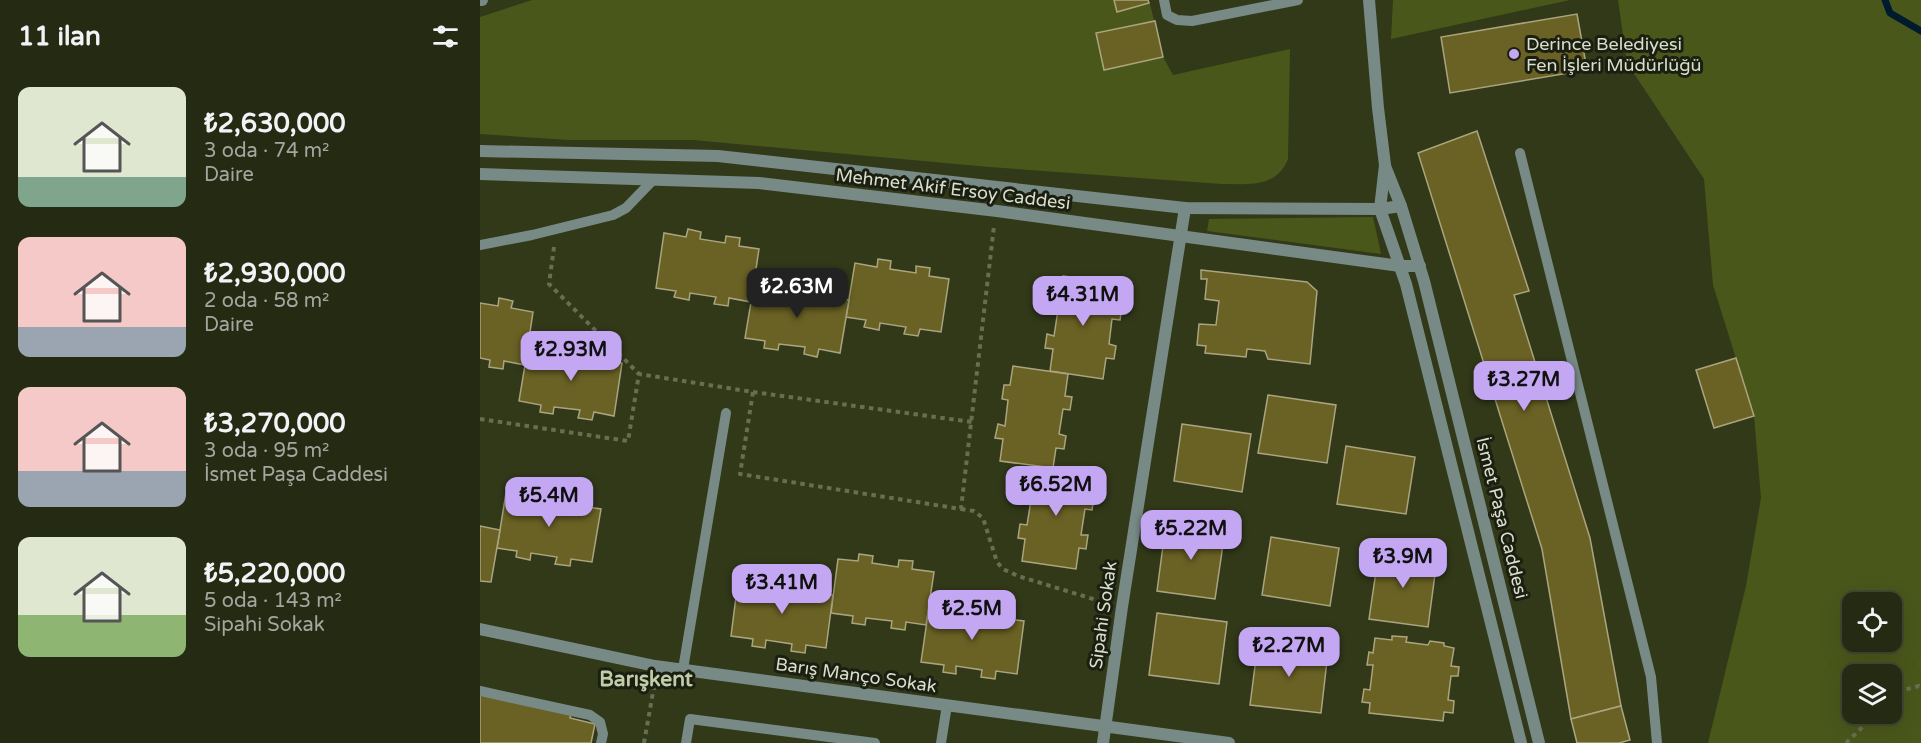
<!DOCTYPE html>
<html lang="tr">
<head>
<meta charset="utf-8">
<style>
  :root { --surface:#252b13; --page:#313721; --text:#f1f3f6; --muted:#a3a7a0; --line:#424733; --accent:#c3a7f2 }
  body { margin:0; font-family:"Varela Round",sans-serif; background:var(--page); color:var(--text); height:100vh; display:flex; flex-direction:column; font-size:22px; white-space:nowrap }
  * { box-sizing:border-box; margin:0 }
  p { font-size:20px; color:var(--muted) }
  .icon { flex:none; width:33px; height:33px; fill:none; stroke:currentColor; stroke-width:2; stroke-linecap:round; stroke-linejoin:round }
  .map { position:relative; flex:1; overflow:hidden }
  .details { display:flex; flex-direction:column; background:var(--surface); width:480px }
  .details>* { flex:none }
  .controls { position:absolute; left:1362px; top:592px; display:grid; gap:12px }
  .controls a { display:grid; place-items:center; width:60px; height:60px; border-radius:12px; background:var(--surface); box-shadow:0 6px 24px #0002,0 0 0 2px var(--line); font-size:30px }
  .price { position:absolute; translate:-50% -51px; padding:0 14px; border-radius:12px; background:var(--accent); color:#111; font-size:20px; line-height:39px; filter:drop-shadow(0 2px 3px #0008) }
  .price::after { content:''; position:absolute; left:50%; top:36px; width:18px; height:14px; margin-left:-9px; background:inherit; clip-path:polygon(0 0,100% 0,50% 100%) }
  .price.on { background:#222; color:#fff }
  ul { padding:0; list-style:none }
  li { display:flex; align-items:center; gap:18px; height:150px; padding:0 18px }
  li span { display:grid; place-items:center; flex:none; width:168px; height:120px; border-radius:12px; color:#555 }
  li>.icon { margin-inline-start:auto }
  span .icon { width:72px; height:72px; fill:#fffc; stroke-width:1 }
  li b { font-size:26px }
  h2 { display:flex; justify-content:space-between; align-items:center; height:72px; padding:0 18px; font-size:26px }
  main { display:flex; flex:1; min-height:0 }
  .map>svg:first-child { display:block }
  .green { fill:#4a571b; fill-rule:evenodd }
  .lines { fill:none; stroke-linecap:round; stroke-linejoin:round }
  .stream { stroke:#001a2e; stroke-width:7 }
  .building { fill:#6a6124; stroke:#aaa57f; stroke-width:1.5 }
  .path { stroke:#676f53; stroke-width:4; stroke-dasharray:4.5 4.5; stroke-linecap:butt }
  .service { stroke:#778a86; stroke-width:10 }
  .minor { stroke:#778a86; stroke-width:12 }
  .poi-dot { fill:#c3a7f2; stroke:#1b1f11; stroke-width:2 }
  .labels { text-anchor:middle; stroke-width:6; stroke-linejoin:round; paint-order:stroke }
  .poi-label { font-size:18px; fill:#d9dfcc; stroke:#1b1f11; text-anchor:start }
  .street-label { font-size:18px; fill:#d9dfcc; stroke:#1b1f11 }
  .quarter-label { font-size:21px; font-weight:bold; fill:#c2cda7; stroke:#1b1f11 }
</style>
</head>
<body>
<main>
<section class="details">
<h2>11 ilan<svg class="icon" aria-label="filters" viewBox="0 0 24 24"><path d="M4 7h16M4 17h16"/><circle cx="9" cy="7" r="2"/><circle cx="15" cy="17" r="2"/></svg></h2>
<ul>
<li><span style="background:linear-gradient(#dfe7d0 75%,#7fa58c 0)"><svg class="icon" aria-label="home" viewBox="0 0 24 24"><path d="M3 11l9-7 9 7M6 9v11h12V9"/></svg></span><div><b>₺2,630,000</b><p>3 oda · 74 m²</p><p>Daire</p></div></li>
<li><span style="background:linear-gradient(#f6c9c9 75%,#9aa5b1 0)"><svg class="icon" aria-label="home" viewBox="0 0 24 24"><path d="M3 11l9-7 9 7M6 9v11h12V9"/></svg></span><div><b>₺2,930,000</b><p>2 oda · 58 m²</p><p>Daire</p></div></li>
<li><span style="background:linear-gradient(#f6c9c9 70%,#9aa5b1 0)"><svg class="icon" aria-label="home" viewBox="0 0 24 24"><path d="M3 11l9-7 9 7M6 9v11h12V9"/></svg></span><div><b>₺3,270,000</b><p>3 oda · 95 m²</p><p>İsmet Paşa Caddesi</p></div></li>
<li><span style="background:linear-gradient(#dfe7d0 65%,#8fb573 0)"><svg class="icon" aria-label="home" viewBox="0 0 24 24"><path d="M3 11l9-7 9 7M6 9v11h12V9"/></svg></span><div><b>₺5,220,000</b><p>5 oda · 143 m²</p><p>Sipahi Sokak</p></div></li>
</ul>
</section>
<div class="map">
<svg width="1441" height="743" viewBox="0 0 1441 743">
  <rect width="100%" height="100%" fill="#313919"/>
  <g class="green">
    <path d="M 52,0 L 669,0 L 683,57 L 693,75 L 810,49 L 808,159 C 797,188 767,184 742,184 L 509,167 L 213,140 L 89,140 L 0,134 L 0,17 Z"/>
    <polygon points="913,0 1090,0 911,39"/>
    <path d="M 1138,0 L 1441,0 L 1441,743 L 1228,743 L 1266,586 L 1281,498 L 1274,416 L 1233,285 L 1224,179 L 1147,63 ZM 1372,603 L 1412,603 L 1412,642 L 1372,642 ZM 1372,675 L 1412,675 L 1412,714 L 1372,714 Z"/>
    <polygon points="893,217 901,254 727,231 729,219"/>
  </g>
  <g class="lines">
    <polyline class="stream" points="1405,0 1410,13 1441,31"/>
  </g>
  <g class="building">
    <polygon points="634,0 668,0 669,3 637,12"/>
    <polygon points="1097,14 1107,70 970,93 961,37"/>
    <polygon points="675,21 683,57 624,70 616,33"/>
    <polygon points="997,131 1049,291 1034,295 1110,538 1141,706 1091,719 1062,549 938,153"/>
    <polygon points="208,229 221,232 220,239 245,243 246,236 260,238 259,246 279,249 271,302 249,298 248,306 234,304 236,297 210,293 209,300 194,297 196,291 176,288 184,233 206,237"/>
    <polygon points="398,259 411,261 410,269 436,273 436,266 450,268 449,276 469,279 461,332 440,329 438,336 424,334 426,327 400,323 399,330 384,327 386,320 366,317 375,263 397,267"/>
    <polygon points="721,270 827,282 837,291 830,364 788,359 785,351 767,349 766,357 725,353 726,346 717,345 719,324 736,325 739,301 725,299 727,279 721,279"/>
    <polygon points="583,276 638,284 634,306 642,307 640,320 632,319 629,344 636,346 634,359 626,358 623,379 570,371 573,349 565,348 567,334 574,336 578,310 571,309 573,295 580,296"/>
    <polygon points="297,280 310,282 309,290 335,294 336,286 350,289 349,296 369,300 360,353 339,349 337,357 324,354 325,347 299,344 298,350 284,348 285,341 265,338 274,284 296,288"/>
    <polygon points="19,298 33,301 31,308 53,312 45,365 24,361 23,369 9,367 10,360 0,358 0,303 18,306"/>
    <polygon points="68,343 83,346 81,352 107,356 108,349 122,351 121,359 142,363 134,416 114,412 112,420 98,418 100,410 74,407 73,414 60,412 61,405 39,401 48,347 67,350"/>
    <polygon points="1256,358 1274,416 1234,428 1216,370"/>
    <polygon points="533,366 588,374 585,396 592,397 590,410 583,409 579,434 586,436 584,449 576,448 573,468 520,461 523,439 515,438 518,424 525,426 528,400 522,399 524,385 530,385"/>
    <polygon points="788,395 856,405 847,463 778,453"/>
    <polygon points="702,424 771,434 762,492 694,481"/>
    <polygon points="866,446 935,457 926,514 857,504"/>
    <polygon points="555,466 610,474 607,496 614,497 612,510 605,509 601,535 608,535 606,549 599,548 596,569 542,561 545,539 538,538 540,524 547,525 551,500 544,499 546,484 553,485"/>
    <polygon points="49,489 62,491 61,499 87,503 88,496 102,498 100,506 121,509 112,562 91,559 90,566 75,564 77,557 51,553 50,560 36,557 37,551 17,548 26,493 48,497"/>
    <polygon points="686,523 745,531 735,599 677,591"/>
    <polygon points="0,526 20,530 11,582 0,581"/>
    <polygon points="791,537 859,548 850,606 782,595"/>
    <polygon points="899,551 957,559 948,627 889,619"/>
    <polygon points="379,554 393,556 392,563 418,567 419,560 433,561 432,569 454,572 446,625 426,622 425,630 411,628 412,621 386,618 385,625 372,623 373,616 351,613 358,559 378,561"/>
    <polygon points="279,577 293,579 292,586 318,589 319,582 332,584 332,592 353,595 346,648 326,645 325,653 311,651 312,644 286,640 285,648 272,646 273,639 251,636 258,581 278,584"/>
    <polygon points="469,603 484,605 483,612 508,615 510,608 523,610 522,618 544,621 537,674 516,671 515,679 501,677 502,670 476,666 476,674 463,672 464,665 441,662 449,607 468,610"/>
    <polygon points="677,613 747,622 739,684 669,675"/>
    <polygon points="912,636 927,637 926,642 948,645 950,641 964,643 964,646 974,648 971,666 979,667 978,676 971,676 968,700 974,701 973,713 964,712 963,721 889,713 890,703 882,702 884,689 890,690 893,665 887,665 889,652 893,653 895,638 912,640"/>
    <polygon points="778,643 848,652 841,713 770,705"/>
    <polygon points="0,693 91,714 90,718 115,724 111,743 0,743"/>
    <polygon points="1141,706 1150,740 1139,743 1097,743 1091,719"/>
  </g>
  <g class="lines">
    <g class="path">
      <polyline points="74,247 69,284 159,374"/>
      <polyline points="273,392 492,422"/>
      <polyline points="0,419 148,441 159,374 273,392 260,474 481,509 514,226"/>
      <polyline points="481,509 494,511 503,518 517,562 523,569 538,576 626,603"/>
      <polyline points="1412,699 1420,691 1439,686 1441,687"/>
      <polyline points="164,743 175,681"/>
      <polyline points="1366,743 1396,714"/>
    </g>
    <g class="service">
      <polyline points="684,0 687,15 697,20 712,21 818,0"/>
      <polyline points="1040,153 1171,677 1177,743"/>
      <polyline points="0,245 52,235 133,215 146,208 173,180"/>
      <polyline points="203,669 246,413"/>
      <polyline points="0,691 110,715 120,722 123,734 121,743"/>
      <polyline points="206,743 210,719 395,743"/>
      <polyline points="461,743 467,705"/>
    </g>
    <g class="minor">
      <polyline points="0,0 2,0"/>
      <polyline points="889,0 898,108 905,165 900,209 926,284 1041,743"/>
      <polyline points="0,151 238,156 705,208 900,209 921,206"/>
      <polyline points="905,166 921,206 944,281 1059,743"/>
      <polyline points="0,174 279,183 517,211 920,266 940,266"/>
      <polyline points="0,629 175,666 749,743"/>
      <polyline points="623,743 642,607 705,208"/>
    </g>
  </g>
  <circle class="poi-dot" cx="1034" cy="54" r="6"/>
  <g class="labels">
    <g class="poi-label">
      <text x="1046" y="50">Derince Belediyesi<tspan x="1046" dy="21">Fen İşleri Müdürlüğü</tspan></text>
    </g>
    <g class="street-label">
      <text transform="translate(473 189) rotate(7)" y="6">Mehmet Akif Ersoy Caddesi</text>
      <text transform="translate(1022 518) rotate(76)" y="6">İsmet Paşa Caddesi</text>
      <text transform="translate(623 615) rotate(-82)" y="6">Sipahi Sokak</text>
      <text transform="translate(376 675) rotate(8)" y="6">Barış Manço Sokak</text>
    </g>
    <g class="quarter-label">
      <text x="166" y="686">Barışkent</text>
    </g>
  </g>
</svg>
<div class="controls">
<a><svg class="icon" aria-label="locate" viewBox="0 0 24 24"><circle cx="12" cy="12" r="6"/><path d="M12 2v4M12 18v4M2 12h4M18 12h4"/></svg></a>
<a><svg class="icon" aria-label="layers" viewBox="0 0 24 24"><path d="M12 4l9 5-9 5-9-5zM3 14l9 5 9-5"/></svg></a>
</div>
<b class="price on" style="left:317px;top:319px">₺2.63M</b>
<b class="price" style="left:603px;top:327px">₺4.31M</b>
<b class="price" style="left:91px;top:382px">₺2.93M</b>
<b class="price" style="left:1044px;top:412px">₺3.27M</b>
<b class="price" style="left:576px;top:517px">₺6.52M</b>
<b class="price" style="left:69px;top:528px">₺5.4M</b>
<b class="price" style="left:711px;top:561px">₺5.22M</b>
<b class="price" style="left:923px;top:589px">₺3.9M</b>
<b class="price" style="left:302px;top:615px">₺3.41M</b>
<b class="price" style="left:492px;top:641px">₺2.5M</b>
<b class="price" style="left:809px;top:678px">₺2.27M</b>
</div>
</main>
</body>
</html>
